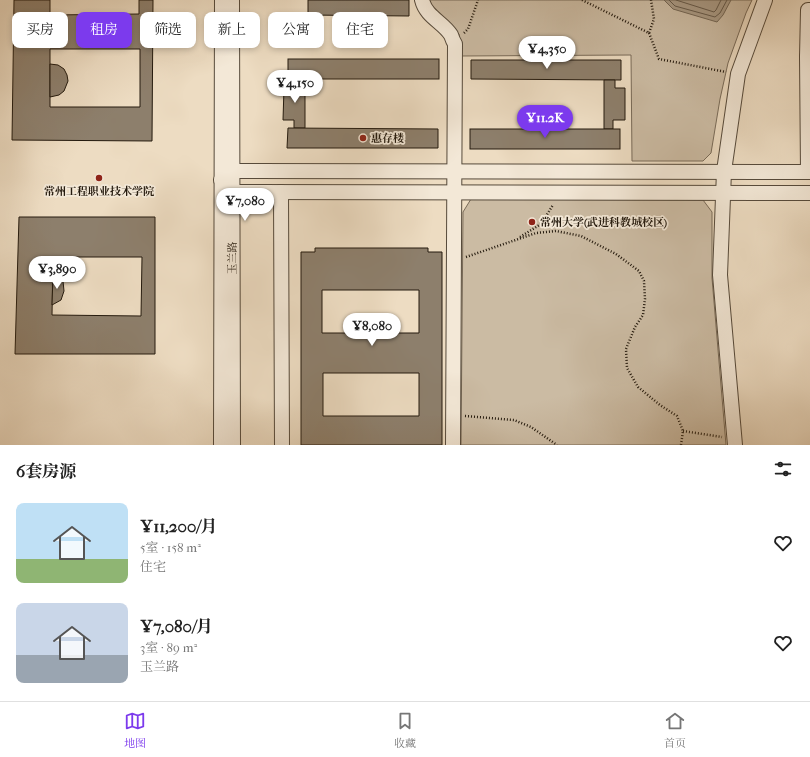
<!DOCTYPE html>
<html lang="zh">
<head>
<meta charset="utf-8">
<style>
  :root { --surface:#fff; --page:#f6f6f6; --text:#222; --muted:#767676; --line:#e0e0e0; --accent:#7c3aed }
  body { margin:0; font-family:"IM FELL French Canon","Noto Serif SC",serif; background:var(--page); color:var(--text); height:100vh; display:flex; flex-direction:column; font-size:15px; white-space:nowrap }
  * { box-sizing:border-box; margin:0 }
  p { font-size:13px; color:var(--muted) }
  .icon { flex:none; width:22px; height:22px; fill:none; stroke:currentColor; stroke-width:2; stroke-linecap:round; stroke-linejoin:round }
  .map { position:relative; height:445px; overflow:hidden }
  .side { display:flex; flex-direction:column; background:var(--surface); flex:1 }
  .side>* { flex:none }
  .banner { position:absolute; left:12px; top:12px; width:400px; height:36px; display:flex; gap:8px }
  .price { position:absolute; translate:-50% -34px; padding:0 9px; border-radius:14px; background:#fff; color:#222; font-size:13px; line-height:26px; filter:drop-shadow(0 1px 2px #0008) }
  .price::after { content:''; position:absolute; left:50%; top:24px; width:12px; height:9px; margin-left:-6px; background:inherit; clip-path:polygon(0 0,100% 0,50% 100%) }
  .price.current { background:var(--accent); color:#fff }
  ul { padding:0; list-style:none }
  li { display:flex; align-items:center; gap:12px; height:100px; padding:0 16px }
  li span { display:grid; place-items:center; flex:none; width:112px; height:80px; border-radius:8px; color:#555 }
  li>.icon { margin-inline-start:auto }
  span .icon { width:48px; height:48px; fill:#fffc; stroke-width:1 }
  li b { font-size:17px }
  h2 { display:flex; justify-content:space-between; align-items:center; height:48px; padding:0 16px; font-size:17px }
  .chip { padding:0 14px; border-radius:8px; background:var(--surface); box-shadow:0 2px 6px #0003; font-size:14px; line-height:36px }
  .chip.current { background:var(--accent); color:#fff }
  .tab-bar { display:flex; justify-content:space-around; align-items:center; height:56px; border-top:1px solid var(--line); background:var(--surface); font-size:11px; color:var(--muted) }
  .tab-bar a { display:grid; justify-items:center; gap:2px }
  .tab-bar .current { color:var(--accent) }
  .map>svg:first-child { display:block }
  .green { fill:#cbbba3; stroke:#786a58 }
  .water { fill:#a99a85; stroke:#746755 }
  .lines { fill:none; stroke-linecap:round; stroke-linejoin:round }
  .shore { stroke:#665a4a; stroke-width:1 }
  .building { fill:#8d7f6c; stroke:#241a0e; fill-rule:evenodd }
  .minor-casing { stroke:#564a3b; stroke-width:16 }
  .path { stroke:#241a0e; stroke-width:2.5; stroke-dasharray:1 2; stroke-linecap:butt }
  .minor { stroke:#f3e8d7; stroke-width:14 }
  .poi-dot { fill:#8f2418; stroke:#f3e8d7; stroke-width:1.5 }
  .labels { text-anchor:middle; stroke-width:3.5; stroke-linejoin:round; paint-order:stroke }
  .poi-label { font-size:11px; font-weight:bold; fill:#241a0e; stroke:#f3e8d7; text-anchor:start }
  .street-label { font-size:11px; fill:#241a0e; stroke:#f3e8d7 }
</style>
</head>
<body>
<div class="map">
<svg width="810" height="445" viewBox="0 0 810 445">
  <rect width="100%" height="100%" fill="#eddcc2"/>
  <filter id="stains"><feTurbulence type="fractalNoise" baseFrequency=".005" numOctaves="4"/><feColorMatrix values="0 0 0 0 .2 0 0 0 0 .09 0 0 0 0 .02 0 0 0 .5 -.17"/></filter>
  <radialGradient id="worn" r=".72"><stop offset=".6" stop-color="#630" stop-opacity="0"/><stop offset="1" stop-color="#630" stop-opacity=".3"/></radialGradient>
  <g class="green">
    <polygon points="429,0 752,0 746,13 728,63 720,99 711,153 703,161 632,161 631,55 461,56 459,34 432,8"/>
    <polygon points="471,199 703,200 712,212 712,278 726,445 461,445 463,212"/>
  </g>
  <polygon class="water" points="664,0 731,0 723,15 717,22 673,9"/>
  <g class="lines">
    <g class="shore">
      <polyline points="669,0 675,6 715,17 720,13 727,0"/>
      <polyline points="676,0 714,12 716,10 721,0"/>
    </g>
  </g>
  <g class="building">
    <path d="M 14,0 L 50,0 L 50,15 L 139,14 L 139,0 L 153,0 L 152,141 L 12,140 ZM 50,49 L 140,49 L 140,107 L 50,107 Z"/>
    <polygon points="308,0 409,0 409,16 308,15"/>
    <rect x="288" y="59" width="151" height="20"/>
    <polygon points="471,60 621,60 621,80 471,79"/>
    <polygon points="50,64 58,65 64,69 67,75 68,81 64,91 59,95 50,97"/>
    <polygon points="296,79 305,79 305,128 294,128 294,120 283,120 284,88 296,88"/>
    <polygon points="604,80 615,80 615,88 625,88 625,120 613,120 613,129 604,129"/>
    <polygon points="288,128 438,129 438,148 287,148"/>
    <rect x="470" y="129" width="150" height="20"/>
    <path d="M 19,217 L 155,217 L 155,354 L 15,354 ZM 53,257 L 142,257 L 141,316 L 52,315 Z"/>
    <path d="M 315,248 L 428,248 L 428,252 L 442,252 L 442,445 L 301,445 L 301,252 L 315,252 ZM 322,290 L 419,290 L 419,333 L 322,333 ZM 323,373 L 419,373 L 419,416 L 323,416 Z"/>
    <polygon points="53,275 58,277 63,281 64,291 61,300 52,305"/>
  </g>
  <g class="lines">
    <g class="minor-casing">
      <g id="minor">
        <polyline points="232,0 233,445"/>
        <path d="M 422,0 C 426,17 443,22 451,35 C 452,38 453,41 455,44 L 453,445"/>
        <polyline points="810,10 808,10 807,57 810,57"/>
        <polyline points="807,57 808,172"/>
        <polyline points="810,172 232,171 221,180 232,192 810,193"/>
        <polyline points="281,192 282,445"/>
        <polyline points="221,445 222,0"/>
        <polyline points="735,445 720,275 724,171 738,74 765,0"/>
      </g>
    </g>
    <g class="path">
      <polyline points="582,0 649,33 654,19 651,0"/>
      <polyline points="464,33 468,29 478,0"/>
      <polyline points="649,33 659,59 726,72"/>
      <polyline points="520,237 541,224 553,205"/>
      <polyline points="466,257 536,233 556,231 581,236 616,254 639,271 644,281 645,299 643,315 635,327 626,349 627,368 638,387 660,405 677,416 683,431 681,445"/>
      <polyline points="465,416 514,420 531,427 557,445"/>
      <polyline points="683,431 722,437"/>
    </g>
    <use href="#minor" class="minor"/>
  </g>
  <g class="poi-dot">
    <circle cx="363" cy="138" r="4"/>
    <circle cx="99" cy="178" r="4"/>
    <circle cx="532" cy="222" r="4"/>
  </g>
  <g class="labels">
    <g class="poi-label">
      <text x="371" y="142">惠存楼</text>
      <text x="99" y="195" text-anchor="middle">常州工程职业技术学院</text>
      <text x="540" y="226">常州大学(武进科教城校区)</text>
    </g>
    <g class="street-label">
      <text transform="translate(232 258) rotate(-90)" y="4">玉兰路</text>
    </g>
  </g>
  <rect width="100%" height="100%" filter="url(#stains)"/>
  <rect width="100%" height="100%" fill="url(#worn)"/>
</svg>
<b class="price" style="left:547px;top:70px">¥4,350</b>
<b class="price" style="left:295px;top:104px">¥4,150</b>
<b class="price current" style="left:545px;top:139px">¥11.2K</b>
<b class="price" style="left:245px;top:222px">¥7,080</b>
<b class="price" style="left:57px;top:290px">¥3,890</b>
<b class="price" style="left:372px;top:347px">¥8,080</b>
<div class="banner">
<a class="chip">买房</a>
<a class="chip current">租房</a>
<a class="chip">筛选</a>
<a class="chip">新上</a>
<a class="chip">公寓</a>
<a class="chip">住宅</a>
</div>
</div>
<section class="side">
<h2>6套房源<svg class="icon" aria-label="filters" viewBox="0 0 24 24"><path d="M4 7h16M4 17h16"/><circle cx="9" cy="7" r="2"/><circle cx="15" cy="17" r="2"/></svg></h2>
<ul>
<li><span style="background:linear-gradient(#bfe0f5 70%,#8fb573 0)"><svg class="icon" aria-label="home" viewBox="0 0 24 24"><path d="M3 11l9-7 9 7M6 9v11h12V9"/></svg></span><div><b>¥11,200/月</b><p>5室 · 158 m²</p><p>住宅</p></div><svg class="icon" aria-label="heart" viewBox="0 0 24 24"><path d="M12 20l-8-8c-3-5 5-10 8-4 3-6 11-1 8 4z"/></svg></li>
<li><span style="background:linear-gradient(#c9d6e8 65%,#9aa5b1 0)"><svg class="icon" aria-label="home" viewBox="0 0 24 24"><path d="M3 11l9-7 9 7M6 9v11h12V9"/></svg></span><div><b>¥7,080/月</b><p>3室 · 89 m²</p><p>玉兰路</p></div><svg class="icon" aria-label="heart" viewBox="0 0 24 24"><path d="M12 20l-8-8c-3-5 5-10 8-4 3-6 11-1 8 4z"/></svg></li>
</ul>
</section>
<nav class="tab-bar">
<a class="current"><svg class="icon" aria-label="map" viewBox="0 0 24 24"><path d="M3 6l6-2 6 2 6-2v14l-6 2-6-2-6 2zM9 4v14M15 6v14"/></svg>地图</a>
<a><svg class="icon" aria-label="saved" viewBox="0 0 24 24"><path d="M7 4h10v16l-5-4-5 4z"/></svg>收藏</a>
<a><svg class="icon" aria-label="home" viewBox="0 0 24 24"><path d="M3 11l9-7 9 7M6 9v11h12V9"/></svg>首页</a>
</nav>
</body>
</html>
